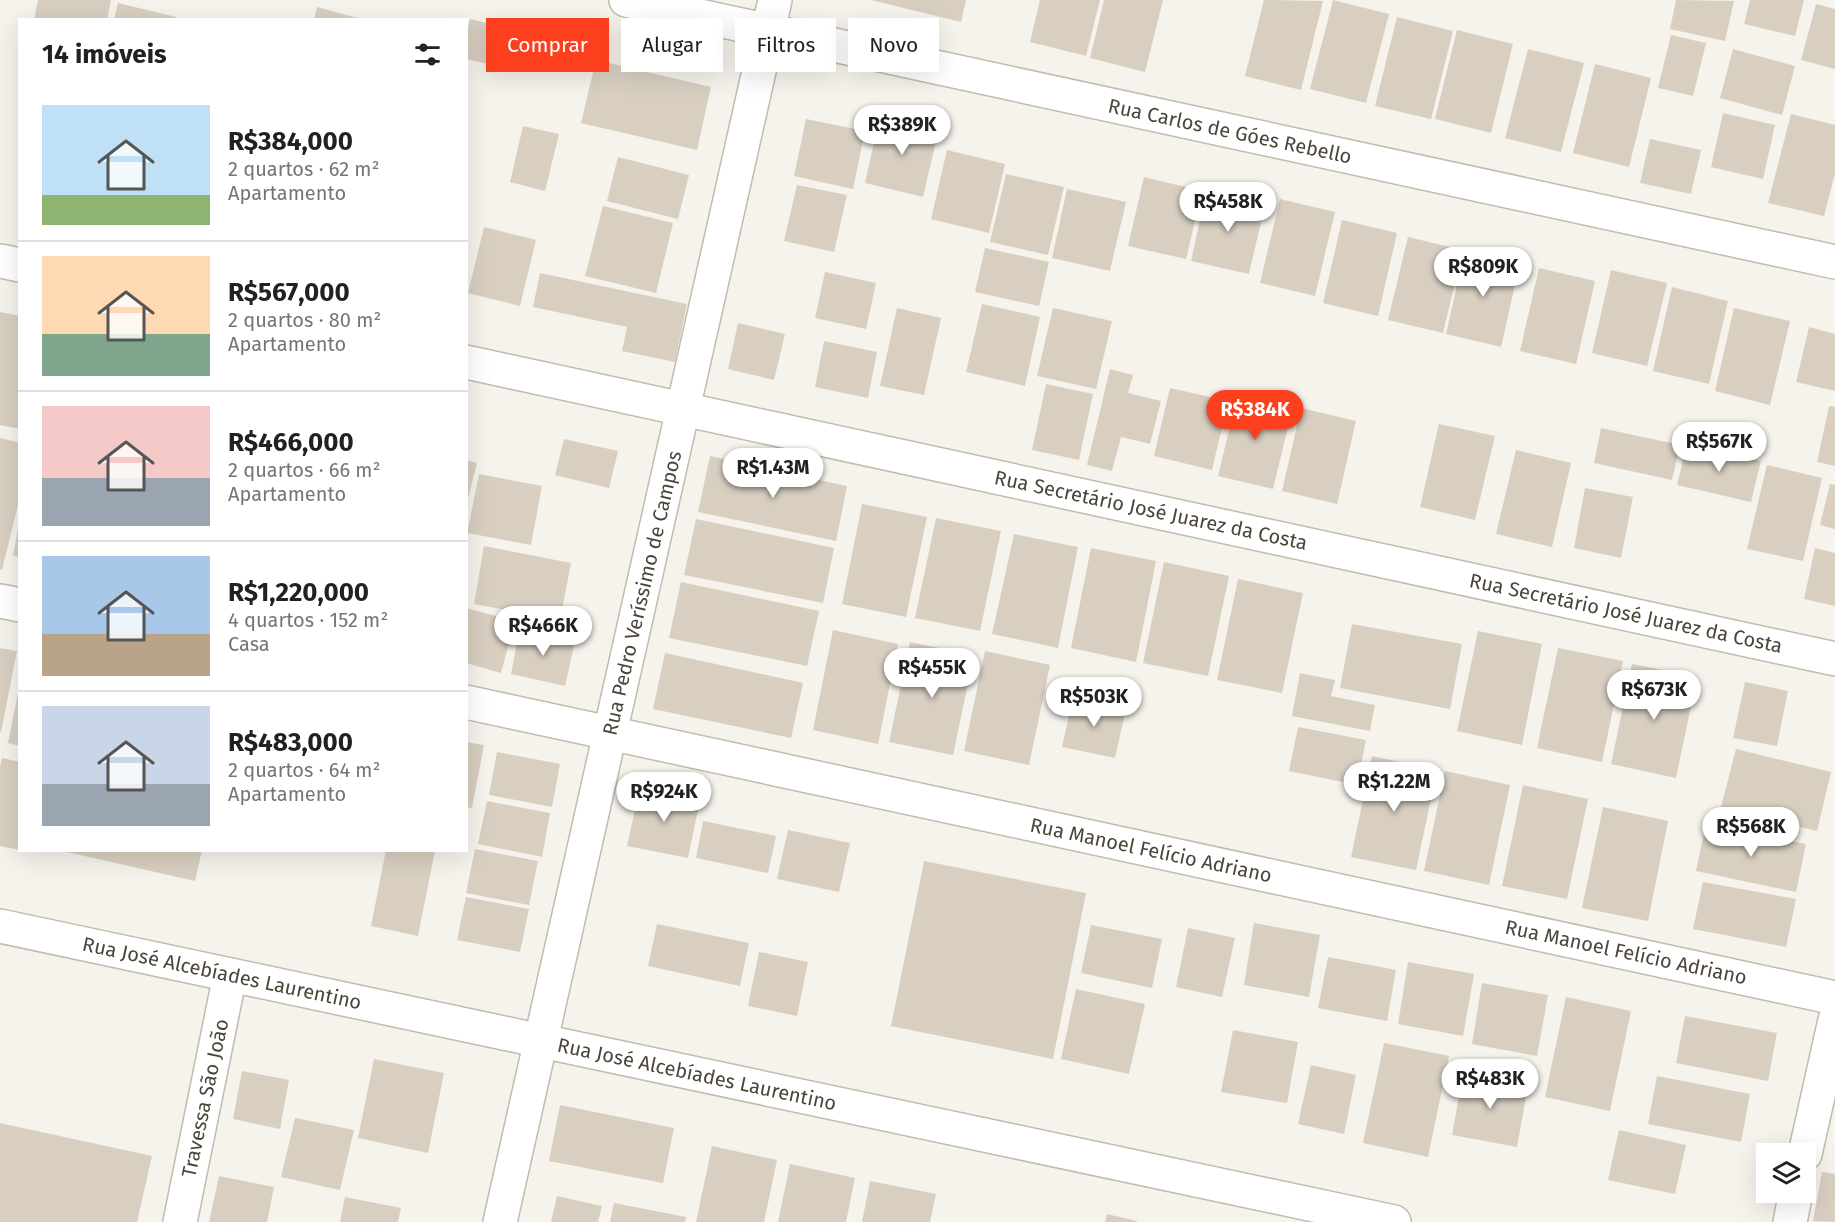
<!DOCTYPE html>
<html lang="pt">
<head>
<meta charset="utf-8">
<style>
  :root { --surface:#fff; --page:#f6f6f6; --text:#202124; --muted:#757577; --line:#e0e0e0; --accent:#fc3f1d }
  body { margin:0; font-family:"Fira Sans",sans-serif; background:var(--page); color:var(--text); height:100vh; display:flex; flex-direction:column; font-size:22px; white-space:nowrap }
  * { box-sizing:border-box; margin:0 }
  p { font-size:20px; color:var(--muted) }
  .icon { flex:none; width:33px; height:33px; fill:none; stroke:currentColor; stroke-width:2; stroke-linecap:round; stroke-linejoin:round }
  .map { position:relative; flex:1; overflow:hidden }
  .sheet { position:absolute; left:18px; top:18px; width:450px; height:834px; display:flex; flex-direction:column; background:var(--surface); border-radius:0px; box-shadow:0 6px 24px #0002 }
  .sheet>* { flex:none }
  .top-card { position:absolute; left:486px; top:18px; width:570px; height:54px; display:flex; gap:12px }
  .tools { position:absolute; left:1756px; top:1143px; display:grid; gap:12px }
  .tools a { display:grid; place-items:center; width:60px; height:60px; border-radius:0px; background:var(--surface); box-shadow:0 6px 24px #0002; font-size:30px }
  .price { position:absolute; translate:-50% -51px; padding:0 14px; border-radius:21px; background:#fff; color:#222; font-size:20px; line-height:39px; filter:drop-shadow(0 2px 3px #0008) }
  .price::after { content:''; position:absolute; left:50%; top:36px; width:18px; height:14px; margin-left:-9px; background:inherit; clip-path:polygon(0 0,100% 0,50% 100%) }
  .price.selected { background:var(--accent); color:#fff }
  ul { padding:0; list-style:none }
  li { display:flex; align-items:center; gap:18px; height:150px; padding:0 24px }
  li+li { border-top:2px solid var(--line) }
  li span { display:grid; place-items:center; flex:none; width:168px; height:120px; border-radius:0px; color:#555 }
  li>.icon { margin-inline-start:auto }
  span .icon { width:72px; height:72px; fill:#fffc; stroke-width:1 }
  li b { font-size:26px }
  h2 { display:flex; justify-content:space-between; align-items:center; height:72px; padding:0 24px; font-size:26px }
  .pill { padding:0 21px; border-radius:0px; background:var(--surface); box-shadow:0 6px 24px #0002; font-size:21px; line-height:54px }
  .pill.selected { background:var(--accent); color:#fff }
  .map>svg:first-child { display:block }
  .building { fill:#d8cfc1 }
  .lines { fill:none; stroke-linecap:round; stroke-linejoin:round }
  .minor-casing { stroke:#c2bbae; stroke-width:36 }
  .minor { stroke:#fff; stroke-width:33 }
  .labels { text-anchor:middle; stroke-width:5; stroke-linejoin:round; paint-order:stroke }
  .street-label { font-size:20px; fill:#4b4439; stroke:#fff }
</style>
</head>
<body>
<div class="map">
<svg width="1835" height="1222" viewBox="0 0 1835 1222">
  <rect width="100%" height="100%" fill="#f6f3ec"/>
  <g class="building">
    <polygon points="38,0 111,0 107,20 34,20"/>
    <polygon points="871,0 966,0 961,22"/>
    <polygon points="1040,0 1100,0 1086,56 1030,42"/>
    <polygon points="1104,0 1163,0 1145,72 1090,58"/>
    <polygon points="1264,0 1323,1 1301,90 1245,76"/>
    <polygon points="1333,0 1389,14 1366,103 1310,89"/>
    <polygon points="1676,0 1734,1 1725,41 1670,29"/>
    <polygon points="1750,0 1804,0 1795,36 1744,24"/>
    <polygon points="118,3 176,17 175,20 114,20"/>
    <polygon points="1816,4 1835,9 1835,69 1801,60"/>
    <polygon points="317,7 361,19 361,20 314,20"/>
    <polygon points="1397,17 1453,31 1431,119 1375,106"/>
    <polygon points="470,19 525,32 516,70 466,59 466,36"/>
    <polygon points="1457,30 1513,44 1491,133 1435,119"/>
    <polygon points="1671,35 1706,43 1693,96 1658,88"/>
    <polygon points="1528,49 1584,63 1561,152 1505,138"/>
    <polygon points="1733,49 1795,66 1782,115 1720,98"/>
    <polygon points="596,60 711,87 697,150 581,123"/>
    <polygon points="1595,64 1651,78 1629,167 1573,153"/>
    <polygon points="1723,113 1775,125 1763,179 1711,167"/>
    <polygon points="1791,114 1835,125 1835,173 1824,216 1768,203"/>
    <polygon points="880,115 939,128 923,197 865,183"/>
    <polygon points="806,119 865,131 853,189 794,176"/>
    <polygon points="523,126 559,134 545,191 510,182"/>
    <polygon points="1650,139 1701,150 1691,194 1640,183"/>
    <polygon points="947,150 1005,164 989,233 931,219"/>
    <polygon points="618,157 689,175 678,219 607,201"/>
    <polygon points="1006,174 1064,187 1048,255 990,242"/>
    <polygon points="1144,177 1202,191 1186,259 1128,246"/>
    <polygon points="797,185 847,195 834,252 784,241"/>
    <polygon points="1067,189 1126,202 1110,271 1052,258"/>
    <polygon points="1206,192 1265,205 1249,274 1191,261"/>
    <polygon points="1280,199 1335,212 1315,296 1260,283"/>
    <polygon points="603,206 673,223 656,293 585,276"/>
    <polygon points="1342,220 1397,233 1378,316 1323,303"/>
    <polygon points="484,227 536,240 520,306 468,293"/>
    <polygon points="1408,237 1463,250 1443,333 1388,320"/>
    <polygon points="985,248 1049,262 1039,306 975,292"/>
    <polygon points="1465,250 1520,263 1501,347 1446,334"/>
    <polygon points="1539,268 1595,281 1576,364 1520,351"/>
    <polygon points="1611,270 1667,283 1647,366 1592,353"/>
    <polygon points="825,272 876,283 866,329 815,318"/>
    <polygon points="540,273 687,304 675,362 622,351 627,327 533,307"/>
    <polygon points="1672,287 1728,301 1709,384 1653,371"/>
    <polygon points="982,304 1040,317 1025,386 966,372"/>
    <polygon points="897,308 941,318 924,395 880,386"/>
    <polygon points="1053,308 1112,321 1096,389 1037,376"/>
    <polygon points="1734,308 1790,321 1770,405 1715,391"/>
    <polygon points="0,312 20,316 20,429 0,425"/>
    <polygon points="738,323 785,334 774,380 728,369"/>
    <polygon points="1809,327 1835,334 1835,391 1796,382"/>
    <polygon points="824,341 877,352 868,398 815,387"/>
    <polygon points="1110,369 1133,375 1128,393 1161,401 1150,444 1121,437 1112,471 1087,465"/>
    <polygon points="1046,384 1093,394 1079,460 1032,450"/>
    <polygon points="1170,388 1228,401 1212,470 1154,456"/>
    <polygon points="1238,393 1293,406 1273,489 1218,476"/>
    <polygon points="1829,406 1835,407 1835,466 1817,462"/>
    <polygon points="1301,408 1356,421 1337,504 1282,491"/>
    <polygon points="1439,424 1495,436 1475,520 1420,507"/>
    <polygon points="1601,428 1680,445 1672,480 1594,463"/>
    <polygon points="0,438 20,443 20,497 2,570 0,569"/>
    <polygon points="564,439 618,451 609,488 555,475"/>
    <polygon points="1687,444 1761,461 1751,502 1677,485"/>
    <polygon points="1516,450 1571,463 1552,547 1496,534"/>
    <polygon points="710,456 847,486 836,541 698,512"/>
    <polygon points="466,460 477,463 467,503 466,503"/>
    <polygon points="1767,465 1822,478 1803,561 1747,549"/>
    <polygon points="479,474 542,486 531,545 467,533"/>
    <polygon points="1830,484 1835,485 1835,529 1820,525"/>
    <polygon points="1585,488 1633,497 1621,558 1574,548"/>
    <polygon points="862,504 927,517 906,617 842,604"/>
    <polygon points="936,518 1001,531 980,631 915,618"/>
    <polygon points="696,519 834,548 823,603 684,575"/>
    <polygon points="18,529 20,529 20,557 13,556"/>
    <polygon points="1014,534 1078,547 1058,648 992,634"/>
    <polygon points="484,546 571,563 560,620 474,604"/>
    <polygon points="1091,548 1156,561 1136,662 1071,648"/>
    <polygon points="1815,548 1835,553 1835,606 1804,599"/>
    <polygon points="1164,562 1229,576 1208,676 1143,663"/>
    <polygon points="1238,579 1303,593 1282,693 1217,680"/>
    <polygon points="681,582 819,611 807,666 669,638"/>
    <polygon points="466,608 515,621 501,673 466,663"/>
    <polygon points="1352,624 1462,644 1450,709 1340,688"/>
    <polygon points="520,628 575,641 565,686 511,674"/>
    <polygon points="833,630 898,644 878,744 813,730"/>
    <polygon points="1478,631 1542,644 1522,745 1457,731"/>
    <polygon points="910,642 974,655 953,755 889,742"/>
    <polygon points="0,648 17,651 1,732 0,732"/>
    <polygon points="1558,648 1623,661 1602,762 1537,748"/>
    <polygon points="985,651 1050,665 1029,765 964,751"/>
    <polygon points="665,653 803,683 791,738 653,709"/>
    <polygon points="1632,664 1697,677 1676,778 1611,764"/>
    <polygon points="1300,673 1335,680 1331,696 1375,705 1370,731 1292,716"/>
    <polygon points="1745,682 1788,691 1777,746 1733,738"/>
    <polygon points="18,693 20,693 20,746 8,743"/>
    <polygon points="1073,698 1126,709 1115,758 1062,747"/>
    <polygon points="1298,727 1366,740 1357,785 1289,771"/>
    <polygon points="466,742 484,745 472,808 466,807"/>
    <polygon points="1736,749 1831,772 1817,831 1721,807"/>
    <polygon points="497,752 560,764 552,807 489,795"/>
    <polygon points="1372,756 1437,770 1416,870 1351,857"/>
    <polygon points="2,758 20,762 20,850 0,846 0,767"/>
    <polygon points="1445,771 1510,785 1489,885 1424,871"/>
    <polygon points="1523,785 1588,799 1567,899 1502,886"/>
    <polygon points="640,788 700,800 688,858 627,846"/>
    <polygon points="487,801 550,813 542,857 478,844"/>
    <polygon points="1603,807 1668,821 1648,921 1582,908"/>
    <polygon points="703,821 776,836 768,873 696,858"/>
    <polygon points="1706,824 1806,844 1796,892 1696,871"/>
    <polygon points="788,830 850,843 839,892 777,879"/>
    <polygon points="475,849 538,861 529,905 466,893"/>
    <polygon points="58,850 202,850 195,881"/>
    <polygon points="386,850 435,851 418,936 371,926"/>
    <polygon points="924,861 1086,893 1053,1059 891,1026"/>
    <polygon points="1703,882 1796,899 1786,947 1693,929"/>
    <polygon points="466,897 529,909 520,952 457,940"/>
    <polygon points="1254,923 1320,935 1309,997 1244,985"/>
    <polygon points="657,924 749,943 740,986 648,966"/>
    <polygon points="1091,925 1162,939 1152,988 1081,973"/>
    <polygon points="1188,928 1235,938 1222,997 1176,987"/>
    <polygon points="759,952 808,962 797,1016 748,1006"/>
    <polygon points="1328,957 1396,970 1387,1021 1318,1008"/>
    <polygon points="1408,962 1474,974 1463,1036 1398,1024"/>
    <polygon points="1482,983 1548,995 1537,1056 1472,1044"/>
    <polygon points="1076,989 1145,1004 1129,1074 1061,1059"/>
    <polygon points="1566,997 1631,1011 1610,1111 1545,1097"/>
    <polygon points="1685,1016 1777,1033 1768,1081 1676,1063"/>
    <polygon points="1233,1030 1298,1042 1287,1103 1221,1092"/>
    <polygon points="1384,1043 1449,1056 1428,1157 1363,1143"/>
    <polygon points="374,1059 444,1073 428,1153 358,1138"/>
    <polygon points="1311,1065 1356,1075 1344,1134 1298,1124"/>
    <polygon points="242,1071 289,1080 280,1129 233,1119"/>
    <polygon points="1463,1074 1528,1086 1517,1147 1452,1135"/>
    <polygon points="1657,1076 1750,1094 1741,1142 1648,1124"/>
    <polygon points="560,1105 674,1128 663,1183 549,1161"/>
    <polygon points="295,1118 354,1130 340,1190 281,1177"/>
    <polygon points="0,1123 152,1156 137,1222 0,1222"/>
    <polygon points="1619,1130 1686,1145 1675,1194 1608,1180"/>
    <polygon points="712,1146 777,1160 764,1222 696,1222"/>
    <polygon points="790,1164 855,1178 846,1222 778,1222"/>
    <polygon points="1822,1172 1835,1174 1835,1222 1813,1221"/>
    <polygon points="219,1176 274,1187 267,1222 209,1222"/>
    <polygon points="870,1181 936,1194 930,1222 862,1222"/>
    <polygon points="557,1196 602,1206 598,1222 551,1222"/>
    <polygon points="345,1197 401,1208 398,1222 340,1222"/>
    <polygon points="614,1203 686,1217 685,1222 610,1222"/>
    <polygon points="1107,1214 1137,1221 1137,1222 1105,1222"/>
  </g>
  <g class="lines">
    <g class="minor-casing">
      <g id="minor">
        <polyline points="626,0 1835,262"/>
        <polyline points="0,261 20,265"/>
        <polyline points="466,362 1835,659"/>
        <polyline points="0,601 20,605"/>
        <polyline points="466,702 1835,998"/>
        <polyline points="0,926 1394,1222"/>
        <polyline points="1805,1154 1835,1020"/>
        <polyline points="180,1222 230,975"/>
        <polyline points="500,1222 775,0"/>
        <polyline points="1790,1222 1796,1192"/>
      </g>
    </g>
    <use href="#minor" class="minor"/>
  </g>
  <g class="labels">
    <g class="street-label">
      <text transform="translate(1230 131) rotate(12)" y="7">Rua Carlos de Góes Rebello</text>
      <text transform="translate(1151 510) rotate(12)" y="7">Rua Secretário José Juarez da Costa</text>
      <text transform="translate(642 593) rotate(-77)" y="7">Rua Pedro Veríssimo de Campos</text>
      <text transform="translate(1626 613) rotate(12)" y="7">Rua Secretário José Juarez da Costa</text>
      <text transform="translate(1151 850) rotate(12)" y="7">Rua Manoel Felício Adriano</text>
      <text transform="translate(1626 952) rotate(12)" y="7">Rua Manoel Felício Adriano</text>
      <text transform="translate(222 973) rotate(12)" y="7">Rua José Alcebíades Laurentino</text>
      <text transform="translate(697 1074) rotate(12)" y="7">Rua José Alcebíades Laurentino</text>
      <text transform="translate(205 1098) rotate(-78)" y="7">Travessa São João</text>
    </g>
  </g>
</svg>
<div class="tools">
<a><svg class="icon" aria-label="layers" viewBox="0 0 24 24"><path d="M12 4l9 5-9 5-9-5zM3 14l9 5 9-5"/></svg></a>
</div>
<b class="price" style="left:902px;top:156px">R$389K</b>
<b class="price" style="left:1228px;top:233px">R$458K</b>
<b class="price" style="left:1483px;top:298px">R$809K</b>
<b class="price selected" style="left:1255px;top:441px">R$384K</b>
<b class="price" style="left:1719px;top:473px">R$567K</b>
<b class="price" style="left:773px;top:499px">R$1.43M</b>
<b class="price" style="left:543px;top:657px">R$466K</b>
<b class="price" style="left:932px;top:699px">R$455K</b>
<b class="price" style="left:1654px;top:721px">R$673K</b>
<b class="price" style="left:1094px;top:728px">R$503K</b>
<b class="price" style="left:1394px;top:813px">R$1.22M</b>
<b class="price" style="left:664px;top:823px">R$924K</b>
<b class="price" style="left:1751px;top:858px">R$568K</b>
<b class="price" style="left:1490px;top:1110px">R$483K</b>
<div class="top-card">
<a class="pill selected">Comprar</a>
<a class="pill">Alugar</a>
<a class="pill">Filtros</a>
<a class="pill">Novo</a>
</div>
<section class="sheet">
<h2>14 imóveis<svg class="icon" aria-label="filters" viewBox="0 0 24 24"><path d="M4 7h16M4 17h16"/><circle cx="9" cy="7" r="2"/><circle cx="15" cy="17" r="2"/></svg></h2>
<ul>
<li><span style="background:linear-gradient(#bfe0f5 75%,#8fb573 0)"><svg class="icon" aria-label="home" viewBox="0 0 24 24"><path d="M3 11l9-7 9 7M6 9v11h12V9"/></svg></span><div><b>R$384,000</b><p>2 quartos · 62 m²</p><p>Apartamento</p></div></li>
<li><span style="background:linear-gradient(#ffd9b3 65%,#7fa58c 0)"><svg class="icon" aria-label="home" viewBox="0 0 24 24"><path d="M3 11l9-7 9 7M6 9v11h12V9"/></svg></span><div><b>R$567,000</b><p>2 quartos · 80 m²</p><p>Apartamento</p></div></li>
<li><span style="background:linear-gradient(#f6c9c9 60%,#9aa5b1 0)"><svg class="icon" aria-label="home" viewBox="0 0 24 24"><path d="M3 11l9-7 9 7M6 9v11h12V9"/></svg></span><div><b>R$466,000</b><p>2 quartos · 66 m²</p><p>Apartamento</p></div></li>
<li><span style="background:linear-gradient(#a9c7e8 65%,#b9a48a 0)"><svg class="icon" aria-label="home" viewBox="0 0 24 24"><path d="M3 11l9-7 9 7M6 9v11h12V9"/></svg></span><div><b>R$1,220,000</b><p>4 quartos · 152 m²</p><p>Casa</p></div></li>
<li><span style="background:linear-gradient(#c9d6e8 65%,#9aa5b1 0)"><svg class="icon" aria-label="home" viewBox="0 0 24 24"><path d="M3 11l9-7 9 7M6 9v11h12V9"/></svg></span><div><b>R$483,000</b><p>2 quartos · 64 m²</p><p>Apartamento</p></div></li>
</ul>
</section>
</div>
</body>
</html>
